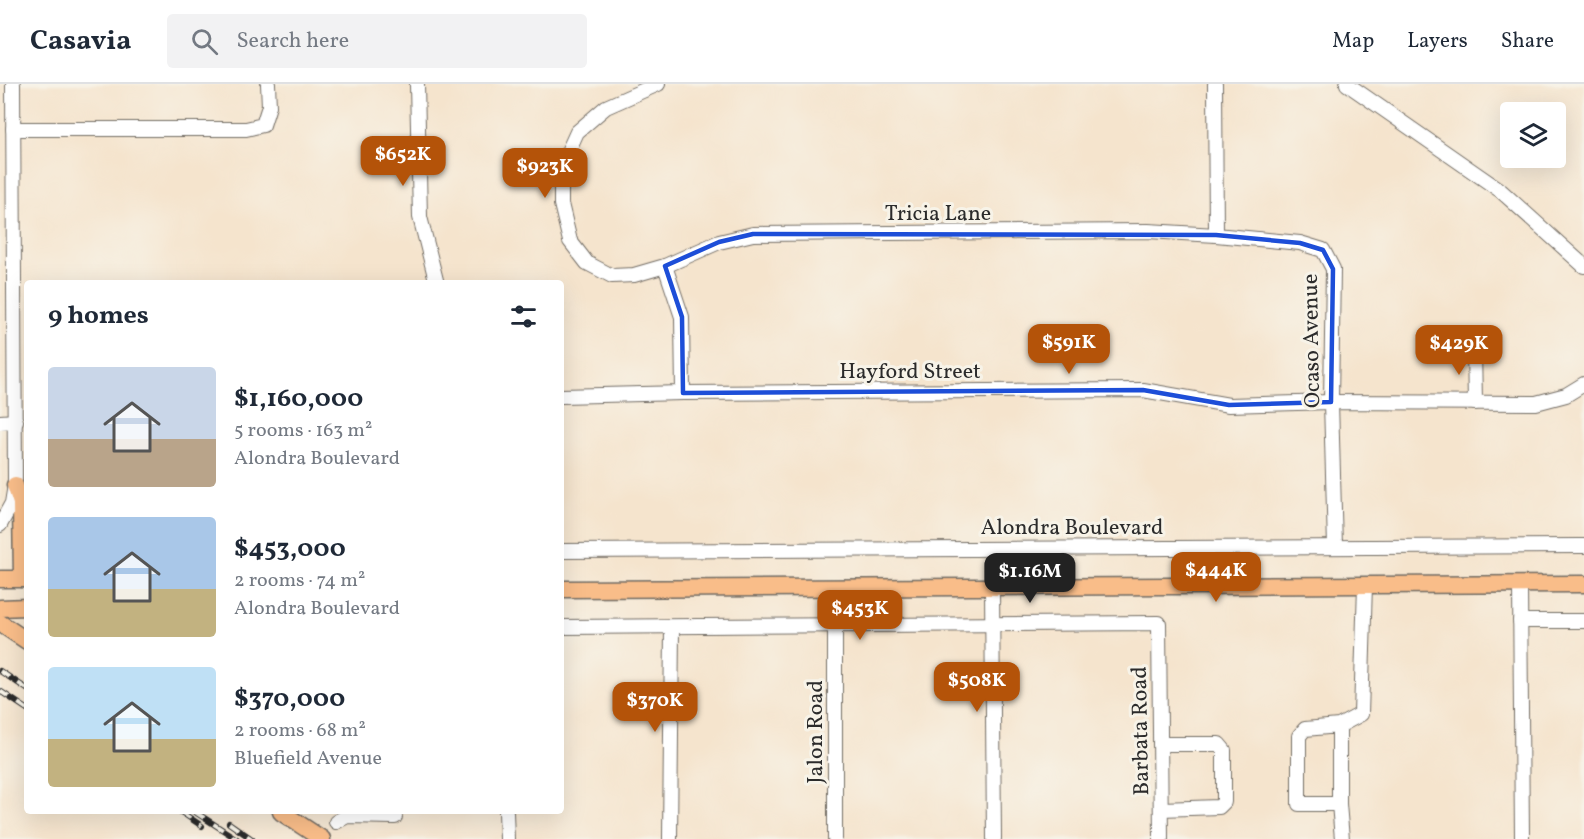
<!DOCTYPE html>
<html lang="en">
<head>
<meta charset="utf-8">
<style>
  :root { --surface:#fff; --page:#f2f2f3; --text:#1f2937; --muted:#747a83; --line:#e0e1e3; --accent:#b45309 }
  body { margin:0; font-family:Vollkorn,serif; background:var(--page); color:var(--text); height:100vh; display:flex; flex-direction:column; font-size:22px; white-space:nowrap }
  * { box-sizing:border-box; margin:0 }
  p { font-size:20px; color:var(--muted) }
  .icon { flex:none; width:33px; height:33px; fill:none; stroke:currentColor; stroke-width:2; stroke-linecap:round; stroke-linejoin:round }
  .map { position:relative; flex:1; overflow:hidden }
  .panel { position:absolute; left:24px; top:196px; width:540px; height:534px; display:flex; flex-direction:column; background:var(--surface); border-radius:6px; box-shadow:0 6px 24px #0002 }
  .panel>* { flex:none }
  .fabs { position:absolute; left:1500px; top:18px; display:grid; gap:12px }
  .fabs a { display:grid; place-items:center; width:66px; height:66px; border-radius:6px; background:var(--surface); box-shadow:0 6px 24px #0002; font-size:30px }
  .price { position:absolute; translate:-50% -51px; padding:0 14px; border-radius:12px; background:var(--accent); color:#fff; font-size:20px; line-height:39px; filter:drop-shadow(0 2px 3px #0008) }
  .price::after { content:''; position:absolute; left:50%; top:36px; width:18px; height:14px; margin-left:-9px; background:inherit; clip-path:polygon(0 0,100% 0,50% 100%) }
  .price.current { background:#222; color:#fff }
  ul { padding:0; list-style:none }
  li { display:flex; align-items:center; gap:18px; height:150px; padding:0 24px }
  li span { display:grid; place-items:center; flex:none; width:168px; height:120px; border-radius:6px; color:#555 }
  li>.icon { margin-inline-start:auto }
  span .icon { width:72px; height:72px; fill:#fffc; stroke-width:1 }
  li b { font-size:26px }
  h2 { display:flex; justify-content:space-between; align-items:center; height:72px; padding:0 24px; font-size:26px }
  header { display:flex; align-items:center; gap:36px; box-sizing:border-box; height:84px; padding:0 30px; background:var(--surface); border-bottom:2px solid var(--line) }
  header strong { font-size:28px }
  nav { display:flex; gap:33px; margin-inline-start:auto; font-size:21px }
  .search { width:420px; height:54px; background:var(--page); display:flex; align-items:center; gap:15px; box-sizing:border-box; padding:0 21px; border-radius:6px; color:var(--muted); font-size:22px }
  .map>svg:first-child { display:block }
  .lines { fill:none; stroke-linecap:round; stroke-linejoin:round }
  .minor-casing { stroke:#726c64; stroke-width:16 }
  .major-casing { stroke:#726c64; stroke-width:19 }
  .minor { stroke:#fff; stroke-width:14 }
  .major { stroke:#f9bd89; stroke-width:16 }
  .rail-casing { stroke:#2b2b2b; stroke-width:6 }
  .rail { stroke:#f7f3e8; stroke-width:4; stroke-dasharray:11; stroke-linecap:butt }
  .marked { fill:none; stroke:#1d4ed8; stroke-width:4.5; stroke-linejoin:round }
  .labels { text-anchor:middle; stroke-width:6; stroke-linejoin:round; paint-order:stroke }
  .street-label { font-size:22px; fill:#2b2b2b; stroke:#f7f3e8 }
</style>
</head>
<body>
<header>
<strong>Casavia</strong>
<div class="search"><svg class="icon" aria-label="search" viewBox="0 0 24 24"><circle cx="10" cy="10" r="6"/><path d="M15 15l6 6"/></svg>Search here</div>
<nav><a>Map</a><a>Layers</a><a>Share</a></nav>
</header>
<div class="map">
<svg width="1584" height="755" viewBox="0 0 1584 755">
  <rect width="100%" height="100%" fill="#f7f3e8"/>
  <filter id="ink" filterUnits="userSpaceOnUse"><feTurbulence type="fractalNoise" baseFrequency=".0167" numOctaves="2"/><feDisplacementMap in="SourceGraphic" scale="12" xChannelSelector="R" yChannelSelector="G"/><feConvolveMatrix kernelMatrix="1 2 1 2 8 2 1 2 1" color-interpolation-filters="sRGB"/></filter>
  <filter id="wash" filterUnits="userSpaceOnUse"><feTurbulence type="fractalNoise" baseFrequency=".008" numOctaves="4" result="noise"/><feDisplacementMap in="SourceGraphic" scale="24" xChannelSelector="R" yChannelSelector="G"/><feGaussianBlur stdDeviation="1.35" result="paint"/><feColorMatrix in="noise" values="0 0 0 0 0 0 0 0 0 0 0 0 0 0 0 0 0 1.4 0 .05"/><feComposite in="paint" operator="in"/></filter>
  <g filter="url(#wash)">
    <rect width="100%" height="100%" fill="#f5e4cd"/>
  </g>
  <g filter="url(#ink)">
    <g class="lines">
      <g class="minor-casing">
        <g id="minor">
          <polyline points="417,0 420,133 437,200"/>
          <polyline points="658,0 606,23 577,48 561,83 561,120 570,157 587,179 612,192 634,191 665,182 719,158 753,150 1148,147 1216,151"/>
          <polyline points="1215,0 1216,151 1300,159 1323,166 1333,185 1331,318 1335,463"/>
          <polyline points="1347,0 1501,107 1584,182"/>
          <polyline points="13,45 246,45 263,41 269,22 268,0"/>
          <polyline points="665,182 682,233 683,309"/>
          <polyline points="1474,264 1475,319"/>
          <polyline points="561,312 683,309 1143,306 1229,321 1331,318 1536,319 1566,311 1584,300"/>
          <polyline points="0,338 16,337"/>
          <polyline points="0,441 12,419 15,401 13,0"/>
          <polyline points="561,467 1584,462"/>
          <polyline points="1520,500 1522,755"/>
          <polyline points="992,503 994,755"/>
          <polyline points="1520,537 1584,537"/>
          <polyline points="561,543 1159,539 1161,755"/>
          <polyline points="1339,642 1339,720 1299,720 1299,652 1305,645 1339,642 1361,630 1365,501"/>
          <polyline points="1160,660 1219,660 1224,666 1224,718 1219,723 1161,725"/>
          <polyline points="1339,720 1342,755"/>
          <polyline points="506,728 507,755"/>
          <polyline points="336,738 347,732 395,733"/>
          <polyline points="670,755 672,543"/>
          <polyline points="835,755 835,541"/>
        </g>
      </g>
      <g class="major-casing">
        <g id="major">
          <polyline points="15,401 21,419 22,495"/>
          <polyline points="0,495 27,495"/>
          <polyline points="561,505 1584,500"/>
          <polyline points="0,524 27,523"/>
          <polyline points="0,539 27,557"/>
          <polyline points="281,728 322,755"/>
        </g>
      </g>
      <use href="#minor" class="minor"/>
      <use href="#major" class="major"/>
      <g class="rail-casing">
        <g id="rail">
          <polyline points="0,587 27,605"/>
          <polyline points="0,607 27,625"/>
          <polyline points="181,728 202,742"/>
          <polyline points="195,728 237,755"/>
          <polyline points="229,739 252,755"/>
        </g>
      </g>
      <use href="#rail" class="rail"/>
    </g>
  </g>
  <path class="marked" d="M 753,150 L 1216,151 L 1300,159 L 1323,166 L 1333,185 L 1331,318 L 1229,321 L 1143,306 L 683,309 L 682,233 L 665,182 L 719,158 Z"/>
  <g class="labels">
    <g class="street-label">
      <text x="938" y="136">Tricia Lane</text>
      <text transform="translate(1310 257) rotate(-91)" y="8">Ocaso Avenue</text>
      <text x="910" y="294">Hayford Street</text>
      <text x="1072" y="450">Alondra Boulevard</text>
      <text transform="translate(1139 647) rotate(-91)" y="8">Barbata Road</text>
      <text transform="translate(814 648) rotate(-90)" y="8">Jalon Road</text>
    </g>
  </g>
</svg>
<div class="fabs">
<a><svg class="icon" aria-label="layers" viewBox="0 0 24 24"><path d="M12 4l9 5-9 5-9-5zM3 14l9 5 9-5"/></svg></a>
</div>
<b class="price" style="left:403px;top:103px">$652K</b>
<b class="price" style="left:545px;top:115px">$923K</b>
<b class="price" style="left:1069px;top:291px">$591K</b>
<b class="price" style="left:1459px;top:292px">$429K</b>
<b class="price" style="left:1216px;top:519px">$444K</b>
<b class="price current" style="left:1030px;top:520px">$1.16M</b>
<b class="price" style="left:860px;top:557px">$453K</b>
<b class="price" style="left:977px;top:629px">$508K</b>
<b class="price" style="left:655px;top:649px">$370K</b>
<section class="panel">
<h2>9 homes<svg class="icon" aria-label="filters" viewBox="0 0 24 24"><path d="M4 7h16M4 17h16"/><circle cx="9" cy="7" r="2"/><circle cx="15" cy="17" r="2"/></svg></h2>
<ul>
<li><span style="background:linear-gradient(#c9d6e8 60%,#b9a48a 0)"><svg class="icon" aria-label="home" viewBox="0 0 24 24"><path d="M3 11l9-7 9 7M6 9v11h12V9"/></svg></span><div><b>$1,160,000</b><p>5 rooms · 163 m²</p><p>Alondra Boulevard</p></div></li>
<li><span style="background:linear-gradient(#a9c7e8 60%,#c2b280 0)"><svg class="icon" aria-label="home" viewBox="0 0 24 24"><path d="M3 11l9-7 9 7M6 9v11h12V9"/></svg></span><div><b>$453,000</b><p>2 rooms · 74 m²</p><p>Alondra Boulevard</p></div></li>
<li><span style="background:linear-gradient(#bfe0f5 60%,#c2b280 0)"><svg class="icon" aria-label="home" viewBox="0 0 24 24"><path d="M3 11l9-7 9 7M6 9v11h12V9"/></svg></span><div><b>$370,000</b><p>2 rooms · 68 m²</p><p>Bluefield Avenue</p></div></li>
</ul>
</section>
</div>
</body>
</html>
